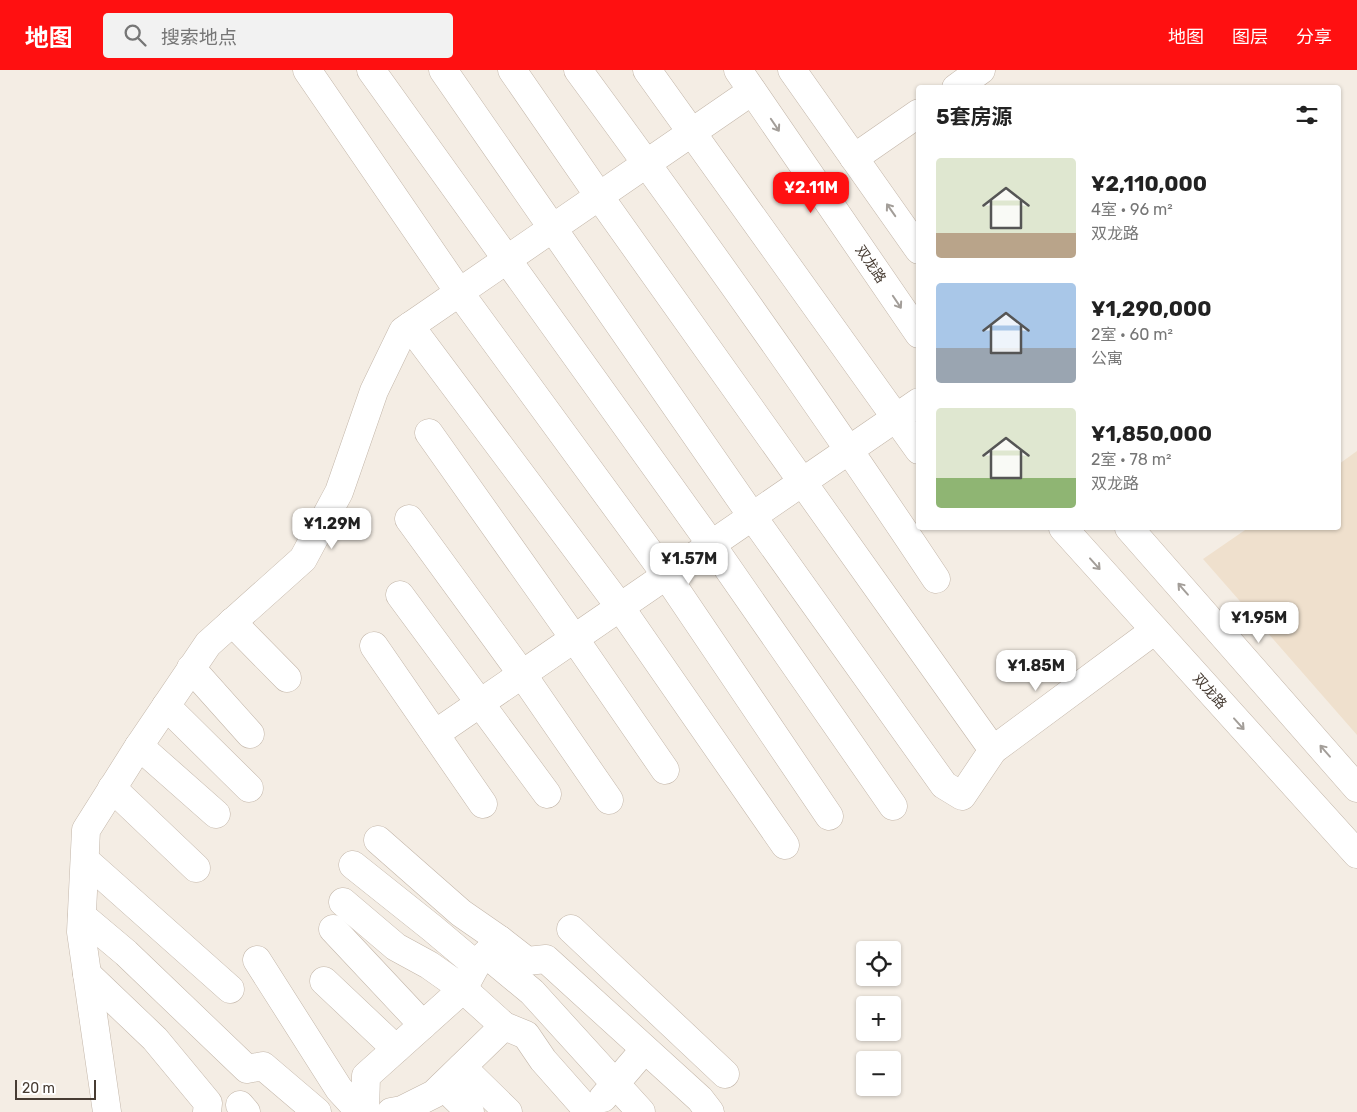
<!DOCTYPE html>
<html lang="zh">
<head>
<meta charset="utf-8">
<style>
  :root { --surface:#fff; --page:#f2f2f2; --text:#222; --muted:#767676; --accent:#ff1011 }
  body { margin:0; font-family:Rubik,"Noto Sans SC",sans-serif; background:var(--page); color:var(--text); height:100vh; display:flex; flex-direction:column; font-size:19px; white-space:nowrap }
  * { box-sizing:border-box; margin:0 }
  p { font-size:16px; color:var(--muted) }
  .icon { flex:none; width:28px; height:28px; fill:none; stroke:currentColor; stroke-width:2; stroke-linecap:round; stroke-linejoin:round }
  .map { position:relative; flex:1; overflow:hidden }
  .details { position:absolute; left:916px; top:15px; width:425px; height:445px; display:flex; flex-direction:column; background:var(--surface); border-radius:5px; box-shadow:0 1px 4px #0004 }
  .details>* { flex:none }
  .fabs { position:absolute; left:856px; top:871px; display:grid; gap:10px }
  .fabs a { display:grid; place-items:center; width:45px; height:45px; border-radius:5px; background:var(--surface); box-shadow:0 1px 4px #0004; font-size:25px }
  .scale { position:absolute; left:15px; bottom:12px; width:81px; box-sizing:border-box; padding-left:5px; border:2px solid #473c33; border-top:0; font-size:14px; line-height:18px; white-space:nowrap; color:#473c33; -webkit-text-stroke:4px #fff; paint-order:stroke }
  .price { position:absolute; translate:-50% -42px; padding:0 11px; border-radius:10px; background:#fff; color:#222; font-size:16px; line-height:32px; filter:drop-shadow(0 1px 2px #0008) }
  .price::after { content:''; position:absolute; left:50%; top:30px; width:15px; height:11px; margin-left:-8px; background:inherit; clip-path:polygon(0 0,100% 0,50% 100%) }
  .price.on { background:var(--accent); color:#fff }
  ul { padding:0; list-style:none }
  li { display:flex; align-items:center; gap:15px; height:125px; padding:0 20px }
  li span { display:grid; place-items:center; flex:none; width:140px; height:100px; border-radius:5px; color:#555 }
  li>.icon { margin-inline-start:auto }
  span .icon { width:60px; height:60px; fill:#fffc; stroke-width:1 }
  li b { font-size:21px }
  h2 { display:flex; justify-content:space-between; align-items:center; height:60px; padding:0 20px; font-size:21px }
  header { display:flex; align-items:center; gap:30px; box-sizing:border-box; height:70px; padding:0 25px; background:var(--accent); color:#fff }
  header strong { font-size:24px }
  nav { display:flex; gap:28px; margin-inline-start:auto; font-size:18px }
  .search { width:350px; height:45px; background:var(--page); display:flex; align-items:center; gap:12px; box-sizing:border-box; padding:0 18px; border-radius:5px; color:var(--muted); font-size:19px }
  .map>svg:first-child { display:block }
  .education { fill:#efe0cd }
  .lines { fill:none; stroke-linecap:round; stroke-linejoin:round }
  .minor-casing { stroke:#c3b6a9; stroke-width:29 }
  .minor { stroke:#fff; stroke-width:28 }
  .oneway { stroke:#a39e99 }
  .labels { text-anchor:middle; stroke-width:4.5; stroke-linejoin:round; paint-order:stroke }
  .street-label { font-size:14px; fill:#473c33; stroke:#fff }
</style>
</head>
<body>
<header>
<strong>地图</strong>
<div class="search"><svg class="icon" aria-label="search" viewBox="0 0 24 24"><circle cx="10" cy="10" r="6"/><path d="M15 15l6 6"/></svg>搜索地点</div>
<nav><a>地图</a><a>图层</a><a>分享</a></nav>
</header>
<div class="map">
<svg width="1357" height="1042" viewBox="0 0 1357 1042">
  <rect width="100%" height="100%" fill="#f4ede4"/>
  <polygon class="education" points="1357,381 1357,665 1203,489 1248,458 1339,458 1339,394"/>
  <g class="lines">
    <g class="minor-casing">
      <g id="minor">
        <polyline points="307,0 459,222 666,505 829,746"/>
        <polyline points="371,0 711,474 893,736"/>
        <polyline points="443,0 752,446 944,715 962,726 993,680 1155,560"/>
        <polyline points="512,0 599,126 993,680"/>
        <path d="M 578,0 C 701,167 821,336 936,509"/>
        <polyline points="647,0 919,380"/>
        <polyline points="738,0 919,264"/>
        <polyline points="792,0 919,180"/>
        <polyline points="956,18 981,0"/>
        <polyline points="854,88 919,43"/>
        <polyline points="410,256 620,537 785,775"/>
        <polyline points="429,363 574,568 665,700"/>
        <polyline points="409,449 522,604 609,730"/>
        <polyline points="1063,458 1357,784"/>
        <polyline points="1129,458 1357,718"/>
        <polyline points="400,525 547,724"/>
        <polyline points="232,552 287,608"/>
        <polyline points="374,576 483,734"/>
        <polyline points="191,598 250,664"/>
        <polyline points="166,636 249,718"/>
        <polyline points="435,664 919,332"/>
        <polyline points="139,676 216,744"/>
        <polyline points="112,718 196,798"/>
        <polyline points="378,770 461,843 500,870 527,891 546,889 700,1029 710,1042"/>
        <polyline points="85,790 230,919"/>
        <polyline points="353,795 432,858 476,895"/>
        <polyline points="343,832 396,877 429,895 463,919 504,956 526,965 543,990 589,1042"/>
        <polyline points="82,846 126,883 247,999 263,996 317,1042"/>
        <polyline points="333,859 423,955"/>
        <polyline points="571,859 725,1004"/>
        <polyline points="486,884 532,922 641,1042"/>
        <polyline points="257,890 339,1019 360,1042"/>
        <polyline points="87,904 155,969 208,1033 207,1042"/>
        <polyline points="324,911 396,979"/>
        <polyline points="462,997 508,1042"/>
        <polyline points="443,1016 470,1042"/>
        <polyline points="603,1028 644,980"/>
        <polyline points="240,1035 246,1042"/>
        <polyline points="107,1042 81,862 86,760 139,676 208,574 303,489 339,422 374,321 403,261 752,21"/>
        <polyline points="365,1042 366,1006 463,919 476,895 500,870"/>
        <polyline points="391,1042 402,1040 434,1024 504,956"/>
      </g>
    </g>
    <use href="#minor" class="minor"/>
  </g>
  <defs><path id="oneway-shaft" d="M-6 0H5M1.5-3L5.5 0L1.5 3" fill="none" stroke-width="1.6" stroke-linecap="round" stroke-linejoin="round" transform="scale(1.25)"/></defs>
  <g class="oneway">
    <use href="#oneway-shaft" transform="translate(775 55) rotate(56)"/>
    <use href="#oneway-shaft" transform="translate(891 140) rotate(-125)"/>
    <use href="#oneway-shaft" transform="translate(897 232) rotate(56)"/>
    <use href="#oneway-shaft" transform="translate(1095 494) rotate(48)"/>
    <use href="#oneway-shaft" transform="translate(1183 519) rotate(-131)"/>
    <use href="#oneway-shaft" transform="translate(1239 654) rotate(48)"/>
    <use href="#oneway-shaft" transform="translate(1325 681) rotate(-131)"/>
  </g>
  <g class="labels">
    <g class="street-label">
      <text transform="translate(871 194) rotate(56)" y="5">双龙路</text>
      <text transform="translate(1210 621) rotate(48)" y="5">双龙路</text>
    </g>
  </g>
</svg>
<div class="fabs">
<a><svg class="icon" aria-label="locate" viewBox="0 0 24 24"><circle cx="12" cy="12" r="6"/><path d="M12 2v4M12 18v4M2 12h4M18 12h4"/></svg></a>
<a>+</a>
<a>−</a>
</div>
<div class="scale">20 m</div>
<b class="price on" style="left:811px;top:144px">¥2.11M</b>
<b class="price" style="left:332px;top:480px">¥1.29M</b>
<b class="price" style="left:689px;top:515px">¥1.57M</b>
<b class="price" style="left:1259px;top:574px">¥1.95M</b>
<b class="price" style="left:1036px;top:622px">¥1.85M</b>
<section class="details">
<h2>5套房源<svg class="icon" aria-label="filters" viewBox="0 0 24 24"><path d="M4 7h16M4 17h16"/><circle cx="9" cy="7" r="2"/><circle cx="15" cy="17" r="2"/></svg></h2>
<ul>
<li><span style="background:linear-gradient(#dfe7d0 75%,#b9a48a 0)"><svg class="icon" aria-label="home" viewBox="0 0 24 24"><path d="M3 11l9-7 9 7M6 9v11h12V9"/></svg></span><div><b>¥2,110,000</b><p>4室 · 96 m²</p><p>双龙路</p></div></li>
<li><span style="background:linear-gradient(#a9c7e8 65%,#9aa5b1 0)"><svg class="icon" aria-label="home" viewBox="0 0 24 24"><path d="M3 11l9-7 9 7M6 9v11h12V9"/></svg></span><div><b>¥1,290,000</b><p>2室 · 60 m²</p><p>公寓</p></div></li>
<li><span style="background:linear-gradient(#dfe7d0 70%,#8fb573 0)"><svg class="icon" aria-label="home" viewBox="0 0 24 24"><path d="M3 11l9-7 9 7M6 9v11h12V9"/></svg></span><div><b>¥1,850,000</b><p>2室 · 78 m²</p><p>双龙路</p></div></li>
</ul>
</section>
</div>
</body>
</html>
